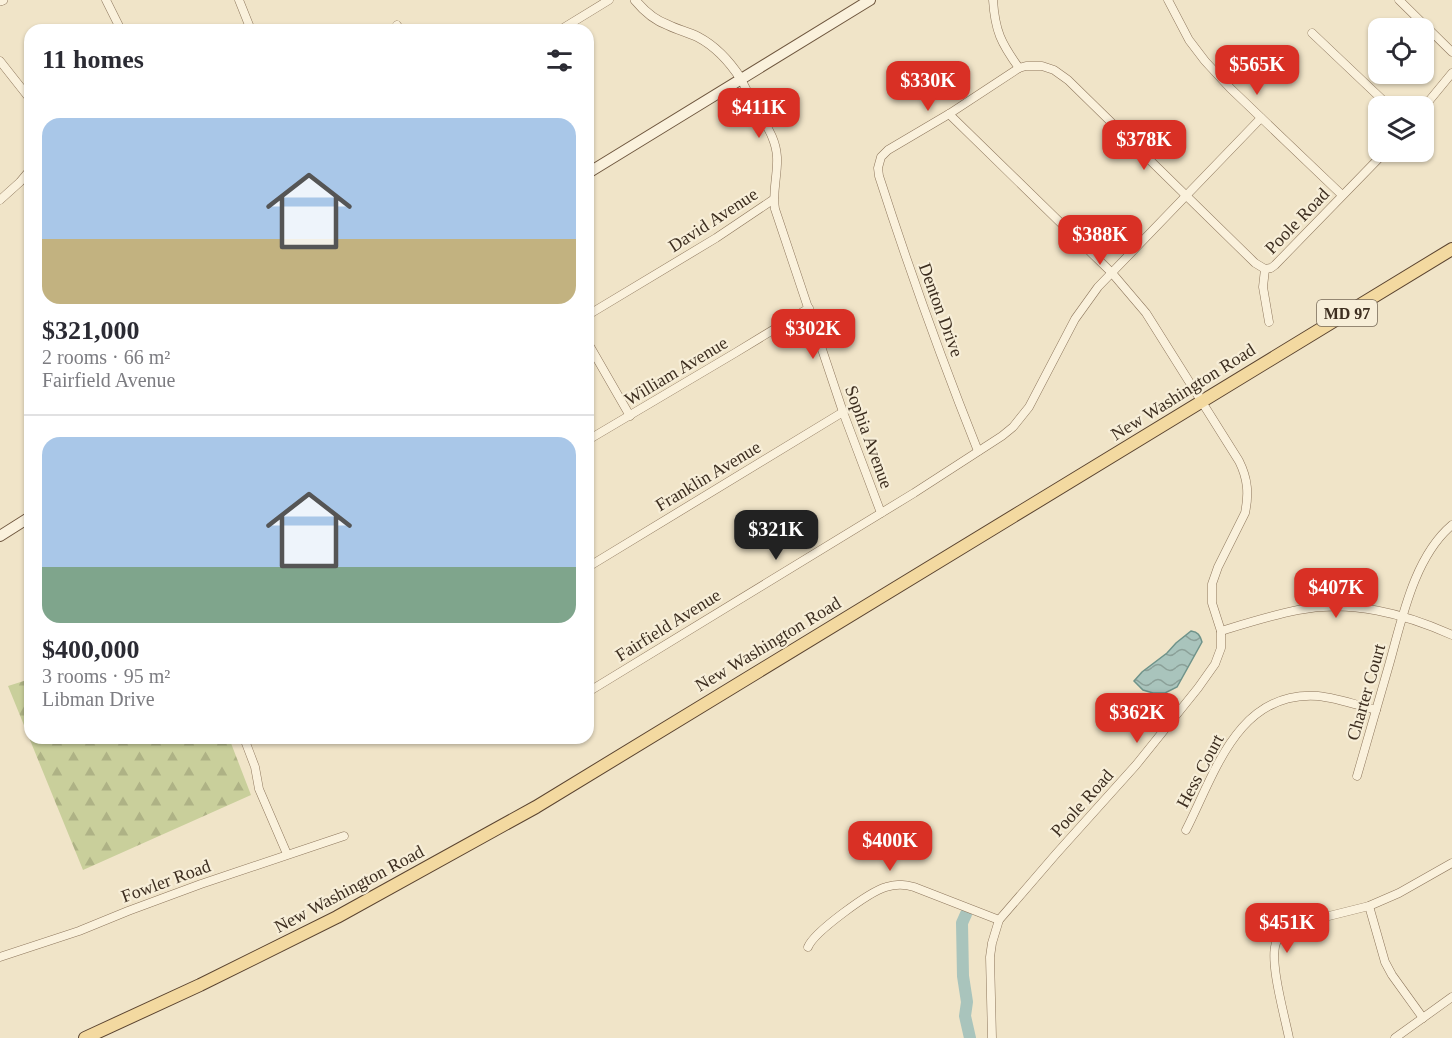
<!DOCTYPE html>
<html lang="en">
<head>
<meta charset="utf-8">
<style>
  :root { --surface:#fff; --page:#f2f2f3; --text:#2b2b33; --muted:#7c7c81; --line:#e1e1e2; --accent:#d93025 }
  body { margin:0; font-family:"Times New Roman",serif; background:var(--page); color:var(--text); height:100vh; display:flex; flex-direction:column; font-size:22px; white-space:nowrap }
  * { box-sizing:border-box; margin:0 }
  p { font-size:20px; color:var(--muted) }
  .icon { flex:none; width:33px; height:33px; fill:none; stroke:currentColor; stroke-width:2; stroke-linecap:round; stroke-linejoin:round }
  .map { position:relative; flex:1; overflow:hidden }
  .drawer { position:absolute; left:24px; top:24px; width:570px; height:720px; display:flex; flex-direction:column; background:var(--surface); border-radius:18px; box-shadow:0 2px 4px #0004 }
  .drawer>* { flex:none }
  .tools { position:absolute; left:1368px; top:18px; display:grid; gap:12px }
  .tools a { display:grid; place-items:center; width:66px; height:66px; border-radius:12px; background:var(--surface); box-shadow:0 2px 4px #0004; font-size:30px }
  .price { position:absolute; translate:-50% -51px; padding:0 14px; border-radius:12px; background:var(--accent); color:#fff; font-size:20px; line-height:39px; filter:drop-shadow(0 2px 3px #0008) }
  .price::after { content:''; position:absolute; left:50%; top:36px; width:18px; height:14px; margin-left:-9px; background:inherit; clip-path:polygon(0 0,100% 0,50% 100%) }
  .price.selected { background:#222; color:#fff }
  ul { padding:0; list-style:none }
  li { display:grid; align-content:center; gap:12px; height:318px; padding:0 18px }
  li+li { border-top:2px solid var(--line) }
  li span { display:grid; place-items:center; height:186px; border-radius:18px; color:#555 }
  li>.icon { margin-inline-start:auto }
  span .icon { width:108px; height:108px; fill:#fffc; stroke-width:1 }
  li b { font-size:26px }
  h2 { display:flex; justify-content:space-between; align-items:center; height:72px; padding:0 18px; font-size:26px }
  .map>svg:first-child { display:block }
  .forest { fill:url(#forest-firs) }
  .water { fill:url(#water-waves); stroke:#6f938a; stroke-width:1.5 }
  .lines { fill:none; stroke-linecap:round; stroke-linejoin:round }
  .river { stroke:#a9c4bc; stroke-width:12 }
  .minor-casing { stroke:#8d765c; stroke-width:9 }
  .tertiary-casing { stroke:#8d765c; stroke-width:10 }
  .secondary-casing { stroke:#6f573f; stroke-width:12 }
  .primary-casing { stroke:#5b4430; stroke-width:14 }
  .minor { stroke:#faf1dc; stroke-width:8 }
  .tertiary { stroke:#faf1dc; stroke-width:9 }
  .secondary { stroke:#faf1dc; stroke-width:10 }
  .primary { stroke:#f3d9a0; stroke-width:12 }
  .labels { text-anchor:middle; stroke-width:4.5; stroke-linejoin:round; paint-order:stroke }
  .shield { fill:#f7eed8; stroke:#756857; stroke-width:1.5 }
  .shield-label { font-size:16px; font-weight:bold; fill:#3d2e20 }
  .street-label { font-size:18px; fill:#3d2e20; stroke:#f7eed8 }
</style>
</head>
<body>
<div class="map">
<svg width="1452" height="1038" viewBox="0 0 1452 1038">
  <defs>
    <pattern id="forest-firs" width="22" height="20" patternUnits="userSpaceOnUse" patternTransform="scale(1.5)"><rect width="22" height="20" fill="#c9cf9b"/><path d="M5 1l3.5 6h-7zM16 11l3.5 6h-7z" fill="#aeb285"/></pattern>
    <pattern id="water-waves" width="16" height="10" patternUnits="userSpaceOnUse" patternTransform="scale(1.5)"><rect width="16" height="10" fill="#a9c4bc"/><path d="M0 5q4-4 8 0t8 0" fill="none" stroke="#8ba098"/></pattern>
  </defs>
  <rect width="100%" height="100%" fill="#f0e4c8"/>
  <polygon class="forest" points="30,679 30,738 229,738 251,795 83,870 8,686"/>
  <path class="water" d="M 1191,631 C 1198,632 1200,635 1202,642 L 1177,687 L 1165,693 L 1153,693 L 1143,690 L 1134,681 L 1142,672 L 1167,653 L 1176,643 Z"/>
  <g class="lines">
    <polyline class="river" points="966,914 962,923 963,976 967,1002 965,1016 970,1038"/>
    <g class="minor-casing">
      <g id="minor">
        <polyline points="106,0 121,30"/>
        <polyline points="239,0 251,30"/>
        <path d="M 993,0 C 995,31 1001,43 1019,68"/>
        <polyline points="1168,0 1189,40 1205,61 1230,88 1342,195"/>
        <polyline points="1399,0 1452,52"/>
        <polyline points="397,25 400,30"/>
        <polyline points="560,30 609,0"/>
        <polyline points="1312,33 1389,106"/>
        <polyline points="0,61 30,99"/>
        <path d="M 741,79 C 746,89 751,99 757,109 C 765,124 776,138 777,157 C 778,175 772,191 775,209 L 843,412 L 881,513"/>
        <polyline points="1424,107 1452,73"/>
        <path d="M 949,114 L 1112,273 L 1146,313 L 1239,461 C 1248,479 1249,494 1245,513 L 1218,567 L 1212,584 L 1212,603 L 1221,631 L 1221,648 L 1215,664 L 1198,688 L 1136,765 L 1056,854 L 999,920 L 992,943 L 990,957 L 992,1038"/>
        <polyline points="0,200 20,182 30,170"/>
        <polyline points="1265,269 1271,268 1275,265 1385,152"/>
        <polyline points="1265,269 1263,287 1269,322"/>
        <polyline points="588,315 716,238 774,199"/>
        <polyline points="588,343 630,416"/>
        <polyline points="588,440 735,353 809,308"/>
        <path d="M 978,451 C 942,361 909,269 879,176 L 878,168 L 881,157 L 888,150 L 949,114 L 1019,68 L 1026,66 L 1042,66 L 1054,70 L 1068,80 L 1255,263 L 1265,269"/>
        <polyline points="588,567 843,412"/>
        <path d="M 1221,631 C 1247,623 1272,615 1298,610 C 1352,600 1403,613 1452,635"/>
        <polyline points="588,692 914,493 1002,436 1013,427 1029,407 1075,319 1098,287 1261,118"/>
        <polyline points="244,738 255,767 259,789 287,854"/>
        <path d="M 1357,776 C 1368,739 1378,702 1389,665 C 1402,619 1414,557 1452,525"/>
        <path d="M 1186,830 C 1215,773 1238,690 1318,696 C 1337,698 1357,705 1376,710"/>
        <polyline points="1369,906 1385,962 1392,975 1423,1018"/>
        <path d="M 808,947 C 814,932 869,892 886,887 C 895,884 905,884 914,887 L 999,920"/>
        <polyline points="0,957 79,931 128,911 201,884 344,836"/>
        <path d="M 1289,1038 C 1285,1017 1269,962 1276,943 C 1280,933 1287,929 1297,924 L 1369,906 L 1399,893 L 1452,863"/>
        <polyline points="1395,1038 1452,997"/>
      </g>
    </g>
    <g class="tertiary-casing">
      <g id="tertiary">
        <path d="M 635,0 C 644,11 654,20 668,25 C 678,30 688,32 698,37 C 717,47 730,62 741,79"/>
        <polyline points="0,1 3,0"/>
      </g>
    </g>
    <g class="secondary-casing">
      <g id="secondary">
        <polyline points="588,173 870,0"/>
        <polyline points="0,536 30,517"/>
      </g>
    </g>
    <g class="primary-casing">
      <polyline id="primary" points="85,1038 200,985 337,917 536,807 1452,249"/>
    </g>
    <use href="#minor" class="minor"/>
    <use href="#tertiary" class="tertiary"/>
    <use href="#secondary" class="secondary"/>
    <use href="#primary" class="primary"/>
  </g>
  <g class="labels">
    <rect class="shield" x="1317" y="300" width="60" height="26" rx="4.5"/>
    <g class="shield-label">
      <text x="1347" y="319">MD 97</text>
    </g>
    <g class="street-label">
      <text transform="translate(713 220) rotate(-33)" y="6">David Avenue</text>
      <text transform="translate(1297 221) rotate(-46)" y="6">Poole Road</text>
      <text transform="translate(941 310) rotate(70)" y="6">Denton Drive</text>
      <text transform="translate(676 371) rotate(-31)" y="6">William Avenue</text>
      <text transform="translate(1183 392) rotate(-32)" y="6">New Washington Road</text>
      <text transform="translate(869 437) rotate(70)" y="6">Sophia Avenue</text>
      <text transform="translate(708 476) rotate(-31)" y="6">Franklin Avenue</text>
      <text transform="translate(668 625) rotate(-32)" y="6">Fairfield Avenue</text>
      <text transform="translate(768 644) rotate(-31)" y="6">New Washington Road</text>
      <text transform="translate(1366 692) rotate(-74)" y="6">Charter Court</text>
      <text transform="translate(1200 771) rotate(-62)" y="6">Hess Court</text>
      <text transform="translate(1082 803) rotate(-48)" y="6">Poole Road</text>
      <text transform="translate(166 881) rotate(-20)" y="6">Fowler Road</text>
      <text transform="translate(349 889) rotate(-28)" y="6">New Washington Road</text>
    </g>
  </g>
</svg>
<div class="tools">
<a><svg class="icon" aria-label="locate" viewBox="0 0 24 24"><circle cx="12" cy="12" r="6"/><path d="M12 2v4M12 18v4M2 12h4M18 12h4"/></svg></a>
<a><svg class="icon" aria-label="layers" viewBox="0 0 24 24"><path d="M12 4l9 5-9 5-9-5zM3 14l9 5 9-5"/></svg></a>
</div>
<b class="price" style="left:1257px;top:96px">$565K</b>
<b class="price" style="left:928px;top:112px">$330K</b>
<b class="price" style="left:759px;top:139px">$411K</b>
<b class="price" style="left:1144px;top:171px">$378K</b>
<b class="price" style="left:1100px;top:266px">$388K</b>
<b class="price" style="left:813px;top:360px">$302K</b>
<b class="price selected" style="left:776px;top:561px">$321K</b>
<b class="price" style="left:1336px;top:619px">$407K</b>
<b class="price" style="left:1137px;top:744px">$362K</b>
<b class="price" style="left:890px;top:872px">$400K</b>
<b class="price" style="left:1287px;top:954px">$451K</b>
<section class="drawer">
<h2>11 homes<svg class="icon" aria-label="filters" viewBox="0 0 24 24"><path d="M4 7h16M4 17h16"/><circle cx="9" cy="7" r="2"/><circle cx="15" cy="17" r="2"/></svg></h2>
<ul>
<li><span style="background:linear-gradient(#a9c7e8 65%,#c2b280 0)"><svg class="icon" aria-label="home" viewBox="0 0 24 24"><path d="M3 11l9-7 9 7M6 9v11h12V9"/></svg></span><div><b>$321,000</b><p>2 rooms · 66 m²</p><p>Fairfield Avenue</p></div></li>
<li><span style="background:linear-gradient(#a9c7e8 70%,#7fa58c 0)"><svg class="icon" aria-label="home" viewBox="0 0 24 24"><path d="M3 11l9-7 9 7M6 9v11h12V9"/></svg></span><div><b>$400,000</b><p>3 rooms · 95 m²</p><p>Libman Drive</p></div></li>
</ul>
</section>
</div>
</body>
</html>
